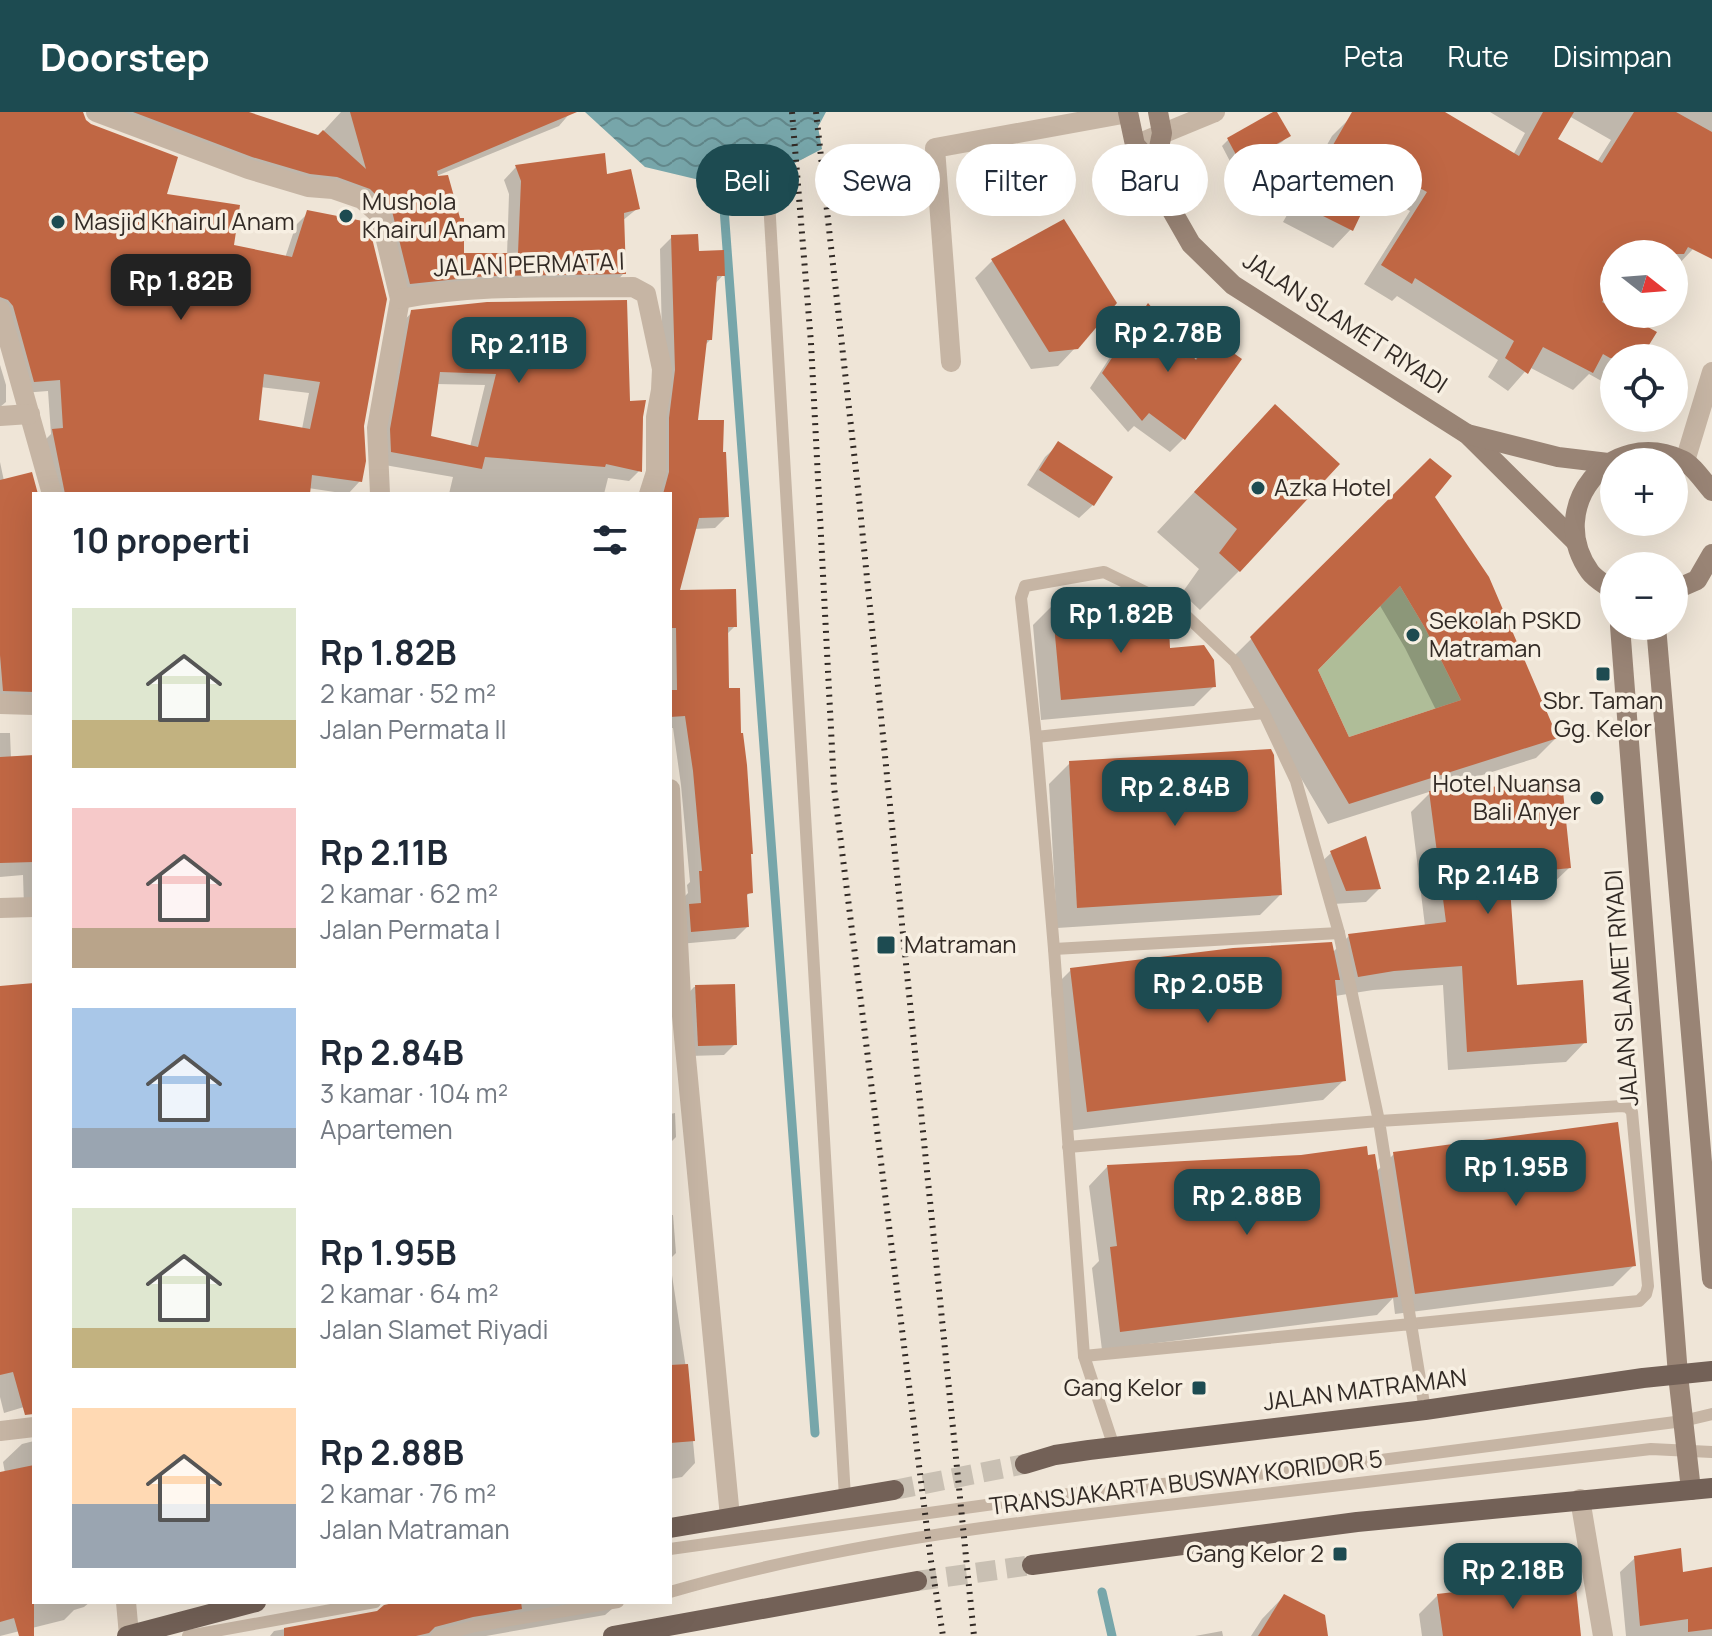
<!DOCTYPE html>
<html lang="id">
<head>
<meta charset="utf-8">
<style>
  :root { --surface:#fff; --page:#f6f6f7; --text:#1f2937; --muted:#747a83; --accent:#1d4b51 }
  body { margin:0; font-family:Manrope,sans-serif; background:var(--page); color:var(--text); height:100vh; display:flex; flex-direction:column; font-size:30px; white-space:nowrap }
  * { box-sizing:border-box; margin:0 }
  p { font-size:26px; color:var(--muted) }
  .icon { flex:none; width:44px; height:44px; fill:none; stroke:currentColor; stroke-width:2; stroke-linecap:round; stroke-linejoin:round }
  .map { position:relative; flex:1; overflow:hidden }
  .drawer { position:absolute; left:32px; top:380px; width:640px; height:1112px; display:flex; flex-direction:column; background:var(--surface); border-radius:0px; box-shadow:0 8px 32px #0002 }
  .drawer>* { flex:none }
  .top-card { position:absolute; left:696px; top:32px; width:760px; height:72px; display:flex; gap:16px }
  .needle { width:52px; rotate:107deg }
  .fabs { position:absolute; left:1600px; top:128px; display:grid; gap:16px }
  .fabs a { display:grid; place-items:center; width:88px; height:88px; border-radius:50%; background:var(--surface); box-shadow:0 8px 32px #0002; font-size:40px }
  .price { position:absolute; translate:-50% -68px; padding:0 18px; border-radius:16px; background:var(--accent); color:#fff; font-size:26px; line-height:52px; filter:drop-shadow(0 2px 4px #0008) }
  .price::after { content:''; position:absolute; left:50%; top:48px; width:24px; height:18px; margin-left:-12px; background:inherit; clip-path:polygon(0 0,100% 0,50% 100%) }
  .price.on { background:#222; color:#fff }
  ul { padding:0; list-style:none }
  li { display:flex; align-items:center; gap:24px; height:200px; padding:0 40px }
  li span { display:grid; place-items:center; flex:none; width:224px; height:160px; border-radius:0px; color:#555 }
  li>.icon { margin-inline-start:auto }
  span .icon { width:96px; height:96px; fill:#fffc; stroke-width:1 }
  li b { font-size:34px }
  h2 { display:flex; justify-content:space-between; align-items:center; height:96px; padding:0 40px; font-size:34px }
  .chip { padding:0 28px; border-radius:36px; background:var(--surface); box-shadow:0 8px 32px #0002; font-size:28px; line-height:72px }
  .chip.on { background:var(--accent); color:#fff }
  header { display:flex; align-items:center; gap:48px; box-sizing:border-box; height:112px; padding:0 40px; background:var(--accent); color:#fff }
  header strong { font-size:38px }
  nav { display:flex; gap:44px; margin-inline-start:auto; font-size:28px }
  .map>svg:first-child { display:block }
  .green { fill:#afbd98 }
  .water { fill:url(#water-waves) }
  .shadow { fill:#0003; fill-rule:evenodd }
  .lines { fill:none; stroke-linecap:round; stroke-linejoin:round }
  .stream { stroke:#77a6aa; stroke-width:9 }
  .building { fill:#c06744; fill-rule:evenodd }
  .primary-tunnel { stroke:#c9c0b3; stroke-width:20; stroke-dasharray:20 10; stroke-linecap:butt }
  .lane { stroke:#c6b5a4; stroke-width:12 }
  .street { stroke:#c6b5a4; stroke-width:20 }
  .secondary { stroke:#998475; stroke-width:20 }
  .primary { stroke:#736157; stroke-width:20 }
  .rail { stroke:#322a25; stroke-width:6; stroke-dasharray:2 6; stroke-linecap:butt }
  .poi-dot { fill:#1d4b51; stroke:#f7efe2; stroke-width:3 }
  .labels { text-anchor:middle; stroke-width:7; stroke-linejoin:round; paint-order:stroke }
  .poi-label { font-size:24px; fill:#322a25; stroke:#f7efe2; text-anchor:start }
  .street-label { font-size:24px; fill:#322a25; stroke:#f7efe2 }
</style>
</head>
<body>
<header>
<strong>Doorstep</strong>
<nav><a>Peta</a><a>Rute</a><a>Disimpan</a></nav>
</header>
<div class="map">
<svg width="1712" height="1524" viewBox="0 0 1712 1524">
  <defs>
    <pattern id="water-waves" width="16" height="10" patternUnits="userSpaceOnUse" patternTransform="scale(2)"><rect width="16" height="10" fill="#77a6aa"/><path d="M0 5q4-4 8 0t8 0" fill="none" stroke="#62878a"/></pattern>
  </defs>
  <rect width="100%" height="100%" fill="#efe5d7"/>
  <polygon class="green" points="1400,474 1425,516 1461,588 1349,625 1318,558"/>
  <polygon class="water" points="585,0 826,0 818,15 822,37 793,52 708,70 645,55"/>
  <g class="shadow">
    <path d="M 0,0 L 83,0 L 84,9 L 165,84 L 231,135 L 285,146 L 296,113 L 308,101 L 362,314 L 360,369 L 348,382 L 308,376 L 308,382 L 49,382 L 41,332 L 51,322 L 48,279 L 22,281 L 0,206 ZM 260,275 L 309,281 L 302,317 L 257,309 Z"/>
    <polygon points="89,0 242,0 318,25 341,0 571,0 559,14 434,65 462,143 507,143 509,82 504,68 516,55 603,43 606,65 638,96 622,109 624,161 612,174 398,184 381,112 354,87"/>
    <path d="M 1383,0 L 1441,0 L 1513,43 L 1525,21 L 1490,0 L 1712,0 L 1712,105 L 1693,137 L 1674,157 L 1674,142 L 1614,142 L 1614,202 L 1650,202 L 1643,215 L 1639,246 L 1614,246 L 1614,276 L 1589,262 L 1573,278 L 1529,255 L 1508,279 L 1488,265 L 1498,248 L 1397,184 L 1392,189 L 1364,172 L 1410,99 L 1371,77 L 1351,117 L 1333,136 L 1283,110 L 1332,24 L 1350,6 ZM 1569,4 L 1611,28 L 1597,50 L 1555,27 Z"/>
    <polygon points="1276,1 1288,24 1282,30 1234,57 1222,34 1228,28"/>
    <polygon points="672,125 723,163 715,172 710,228 704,234 696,310 721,342 727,404 715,416 694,417 677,481 735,514 726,523 728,579 749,744 750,780 745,786 747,815 735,827 679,832 677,792 688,781 687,773 690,770 681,673 673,616 670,616 670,382 655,382 663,271 660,137"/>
    <polygon points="993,148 1076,235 1058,254 1031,257 975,166"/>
    <polygon points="1148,194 1194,249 1212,228 1184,326 1170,340 1134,314 1128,320 1090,276 1135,207"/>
    <path d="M 412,200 L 628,291 L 641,357 L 629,369 L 608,366 L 604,382 L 449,382 L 453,365 L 379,352 L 400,213 ZM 436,272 L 485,273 L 470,335 L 428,325 Z"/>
    <polygon points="0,253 6,273 6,290 0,295"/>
    <polygon points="1059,332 1093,393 1079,406 1027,373 1045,345"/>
    <polygon points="1237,334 1239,459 1200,498 1182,481 1199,457 1157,420"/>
    <path d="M 1430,349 L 1433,385 L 1556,626 L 1536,646 L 1328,712 L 1231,547 ZM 1379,492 L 1405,536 L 1436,598 L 1348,627 L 1316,557 Z"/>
    <polygon points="0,350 4,369 37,382 34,382 34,594 0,591"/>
    <polygon points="1053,493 1121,523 1169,538 1214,574 1194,594 1041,608 1033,513"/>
    <polygon points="0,621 10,621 11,647 34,645 34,799 24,795 23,763 0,765"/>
    <polygon points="1070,651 1280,783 1260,803 1057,816 1049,672"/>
    <polygon points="1431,680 1569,756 1549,775 1508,779 1515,875 1585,930 1566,950 1448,958 1443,873 1373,878 1335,884 1344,968 1323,988 1067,1019 1051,878 1071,858 1332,841 1349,824 1425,814 1411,700"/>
    <polygon points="1331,741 1379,777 1366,790 1333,792 1317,754"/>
    <polygon points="34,873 34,1292 4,1301 0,1285 0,876"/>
    <polygon points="733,874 735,932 724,943 688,944 684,886 694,875"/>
    <polygon points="675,1001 676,1025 670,1031 670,1002"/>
    <polygon points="1394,1042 1634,1153 1613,1174 1395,1202 1393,1186 1377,1203 1102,1238 1092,1156 1099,1149 1089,1074 1107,1055 1376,1060"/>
    <polygon points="670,1103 673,1103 676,1141 670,1147"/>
    <polygon points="670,1150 687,1263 695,1351 682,1365 670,1367"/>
    <polygon points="34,1329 34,1490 90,1490 84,1495 74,1498 64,1508 0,1524 0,1362 5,1361 3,1350 22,1332"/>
    <polygon points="1635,1446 1681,1463 1712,1457 1712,1524 1626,1524 1620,1460"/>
    <polygon points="1438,1483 1579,1524 1422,1524 1419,1502"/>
    <polygon points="1284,1484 1326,1524 1251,1524 1262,1507"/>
    <polygon points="408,1490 620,1490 605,1503 486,1524 270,1524 274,1519 378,1501"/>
    <polygon points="1222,1519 1223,1524 1195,1524"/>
  </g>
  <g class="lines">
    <g class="stream">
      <polyline points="721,56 815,1321"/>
      <polyline points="1102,1480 1112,1524"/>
    </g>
  </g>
  <g class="building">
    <path d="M 0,0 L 83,0 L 86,8 L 91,12 L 178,45 L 167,82 L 240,93 L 234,133 L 292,145 L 307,98 L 368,110 L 387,187 L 364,314 L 366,349 L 362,370 L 312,363 L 310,382 L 65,382 L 52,317 L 63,316 L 60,268 L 34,270 L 13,194 L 8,188 L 0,185 ZM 264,262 L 320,270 L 310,317 L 259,308 Z"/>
    <polygon points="133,0 249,0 318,23 323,18 366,57 350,0 577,0 437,59 438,64 448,63 460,106 464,106 464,141 518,141 521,69 515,53 605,41 607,62 631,57 640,97 624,101 626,162 486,164 410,172 392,99 370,77 337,65 310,62 252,45"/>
    <polygon points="1273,0 1277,0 1291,24 1241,52 1227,26"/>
    <polygon points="1352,0 1445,0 1519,44 1543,0 1574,0 1558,27 1602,51 1634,0 1676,0 1712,20 1712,147 1688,135 1684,142 1614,142 1614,168 1602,190 1614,197 1614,202 1624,202 1657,220 1641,246 1610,246 1603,242 1593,261 1543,235 1528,262 1505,246 1514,229 1415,166 1412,172 1381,153 1427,80 1383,56 1353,119 1299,92"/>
    <polygon points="1064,107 1117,191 1078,237 1049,240 991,147"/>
    <polygon points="698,122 699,139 724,138 725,164 717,164 712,228 707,228 698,308 724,308 723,340 726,340 729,405 699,406 680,478 736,477 737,515 728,515 729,576 740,576 741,621 743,621 747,653 753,742 751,742 753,781 747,782 749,815 691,820 689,792 701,791 699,759 702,759 693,659 685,604 670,605 670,578 677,578 676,516 670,516 670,382 663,382 669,360 669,306 675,258 671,123"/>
    <path d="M 627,188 L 630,289 L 646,288 L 643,305 L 642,360 L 606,352 L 605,355 L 485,345 L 482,357 L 391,340 L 390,317 L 411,198 L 487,190 ZM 440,260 L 496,262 L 478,335 L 431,324 Z"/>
    <polygon points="1148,191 1196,248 1212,226 1242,247 1185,328 1149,301 1142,309 1102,261"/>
    <polygon points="1275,292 1340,352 1240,460 1219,441 1237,417 1194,380"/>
    <polygon points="1058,329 1113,365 1094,394 1039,358"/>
    <path d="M 1430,346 L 1452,364 L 1435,385 L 1489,465 L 1558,626 L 1349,692 L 1250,525 ZM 1400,474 L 1425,516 L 1461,588 L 1349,625 L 1318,558 Z"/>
    <polygon points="32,360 38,382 34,382 34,580 3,579 0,543 0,368"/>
    <polygon points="1120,485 1123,521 1169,517 1170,536 1204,533 1214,548 1216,575 1061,588 1052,491"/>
    <polygon points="1271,637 1274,643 1282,783 1077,796 1069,649"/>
    <polygon points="34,643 34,750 0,751 0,645"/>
    <polygon points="1562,670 1571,756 1509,762 1517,873 1583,868 1587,931 1467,940 1462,854 1394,859 1358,865 1348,822 1446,810 1429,679"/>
    <polygon points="1366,724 1381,777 1346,779 1330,739"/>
    <polygon points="1332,830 1340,868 1335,868 1346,969 1087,1000 1070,856 1233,836"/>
    <polygon points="34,871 34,1302 25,1303 13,1260 0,1263 0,874"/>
    <polygon points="735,872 737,933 698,934 695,873"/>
    <polygon points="1618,1010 1636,1154 1415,1182 1393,1040"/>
    <polygon points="1367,1034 1368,1043 1375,1042 1398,1185 1120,1220 1110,1135 1117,1134 1107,1053 1301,1043"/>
    <polygon points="688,1252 695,1329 670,1331 670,1253"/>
    <polygon points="34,1353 34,1524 19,1524 14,1506 0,1510 0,1360"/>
    <polygon points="1681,1436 1683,1460 1712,1455 1712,1517 1688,1520 1688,1507 1640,1514 1634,1444"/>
    <polygon points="1575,1466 1581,1524 1443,1524 1437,1482"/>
    <polygon points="1284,1482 1325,1503 1328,1524 1258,1524"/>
    <polygon points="398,1490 521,1490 522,1497 473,1505 435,1515 429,1521 416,1524 284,1524 284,1516 377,1499 384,1493"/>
  </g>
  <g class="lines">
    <g class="primary-tunnel">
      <polyline points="894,1378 1025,1352"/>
      <polyline points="917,1469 1032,1453"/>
    </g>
    <g class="lane">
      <polyline points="769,89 845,1385"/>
      <polyline points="1036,625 1264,601"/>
      <polyline points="1054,837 1339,821"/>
      <polygon points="1622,994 1628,995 1632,1000 1648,1174 1646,1182 1639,1189 1411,1212 1379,1009"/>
      <polyline points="1068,1035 1379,1009 1339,821 1296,669 1264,601 1235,550 1178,496 1104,460 1025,474 1021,486 1036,625 1054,837 1084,1244 1114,1335"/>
      <polyline points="1084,1244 1411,1212 1425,1298"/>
      <polyline points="670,1437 1051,1384 1350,1352 1683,1309 1712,1302"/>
      <path d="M 670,1480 C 844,1429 1032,1408 1212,1388 C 1359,1372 1505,1354 1651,1337 L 1712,1340"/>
      <polyline points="188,1524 375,1490"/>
      <polyline points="437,1524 475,1514 618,1490"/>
    </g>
    <g class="street">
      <polyline points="96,0 248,57 308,75 333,77 362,87 380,103 400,187 377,316 380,382"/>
      <polyline points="1135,33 1215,0"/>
      <path d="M 400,187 C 476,172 555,176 633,175 L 646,182 L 662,257 L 661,278 L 656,305 L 656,360 L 649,382"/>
      <polyline points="0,198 52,382"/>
      <polyline points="951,250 935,36 1128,1"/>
      <polyline points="0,304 30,302"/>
      <polyline points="1685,349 1712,260"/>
      <polyline points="0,592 34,593"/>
      <polyline points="670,677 682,904 730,1405"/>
      <polyline points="0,796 34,795"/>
      <polyline points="0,1319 34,1315"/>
      <polyline points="1580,1387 1603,1524"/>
      <polyline points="126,1490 129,1523"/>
    </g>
    <g class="secondary">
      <polyline points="1128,0 1135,33 1155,55 1171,97 1191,132 1233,173 1467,322 1576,430"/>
      <polyline points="1155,55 1162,21 1158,0"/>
      <polyline points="1467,322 1558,345 1608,351"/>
      <polyline points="1674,478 1697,468 1712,442"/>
      <path d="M 1614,479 C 1606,473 1595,467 1590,460 C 1544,396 1610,314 1682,348 C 1693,353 1703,369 1712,379"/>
      <polyline points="1620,514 1678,1263 1691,1378"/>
      <polyline points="1656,514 1712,1167"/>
    </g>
    <g class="primary">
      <polyline points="1025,1352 1055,1343 1089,1338 1425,1298 1643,1266 1712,1259"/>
      <polyline points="670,1416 894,1378"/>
      <polyline points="1032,1453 1357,1410 1712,1376"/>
      <polyline points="127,1524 256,1490"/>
      <polyline points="613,1524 917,1469"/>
    </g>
    <g class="rail">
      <polyline points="792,0 811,231 834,675 931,1449 943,1524"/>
      <polyline points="816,0 858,377 974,1524"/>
    </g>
  </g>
  <g class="poi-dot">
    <circle cx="346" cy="104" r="8"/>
    <circle cx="58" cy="110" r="8"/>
    <circle cx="1258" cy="376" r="8"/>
    <circle cx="1413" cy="523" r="8"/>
    <rect x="1595" y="554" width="16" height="16" rx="4"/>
    <circle cx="1597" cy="686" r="8"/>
    <rect x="876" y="823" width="20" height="20" rx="4"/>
    <rect x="1191" y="1268" width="16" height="16" rx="4"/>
    <rect x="1332" y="1434" width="16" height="16" rx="4"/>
  </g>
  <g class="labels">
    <g class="poi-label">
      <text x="362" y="98">Mushola<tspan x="362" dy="28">Khairul Anam</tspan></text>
      <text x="74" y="118">Masjid Khairul Anam</text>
      <text x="1274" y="384">Azka Hotel</text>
      <text x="1429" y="517">Sekolah PSKD<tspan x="1429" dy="28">Matraman</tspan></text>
      <text x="1603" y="597" text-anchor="middle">Sbr. Taman<tspan x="1603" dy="28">Gg. Kelor</tspan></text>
      <text x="1581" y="680" text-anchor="end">Hotel Nuansa<tspan x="1581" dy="28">Bali Anyer</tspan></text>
      <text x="904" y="841">Matraman</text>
      <text x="1183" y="1284" text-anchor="end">Gang Kelor</text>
      <text x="1324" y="1450" text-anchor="end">Gang Kelor 2</text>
    </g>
    <g class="street-label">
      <text transform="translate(529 153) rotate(-2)" y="8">JALAN PERMATA I</text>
      <text transform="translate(1345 211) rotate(33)" y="8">JALAN SLAMET RIYADI</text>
      <text transform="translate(1622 876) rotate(-94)" y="8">JALAN SLAMET RIYADI</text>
      <text transform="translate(1365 1278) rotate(-7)" y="8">JALAN MATRAMAN</text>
      <text transform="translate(1186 1371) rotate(-7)" y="8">TRANSJAKARTA BUSWAY KORIDOR 5</text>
    </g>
  </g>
</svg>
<div class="fabs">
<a><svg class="needle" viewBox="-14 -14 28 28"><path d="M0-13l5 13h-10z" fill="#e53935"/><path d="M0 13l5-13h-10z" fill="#747a83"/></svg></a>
<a><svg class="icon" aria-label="locate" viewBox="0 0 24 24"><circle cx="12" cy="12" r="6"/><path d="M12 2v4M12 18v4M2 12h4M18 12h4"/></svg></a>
<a>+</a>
<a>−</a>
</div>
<b class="price on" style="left:181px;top:210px">Rp 1.82B</b>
<b class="price" style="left:1168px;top:262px">Rp 2.78B</b>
<b class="price" style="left:519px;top:273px">Rp 2.11B</b>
<b class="price" style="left:1121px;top:543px">Rp 1.82B</b>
<b class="price" style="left:1175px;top:716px">Rp 2.84B</b>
<b class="price" style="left:1488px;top:804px">Rp 2.14B</b>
<b class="price" style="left:1208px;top:913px">Rp 2.05B</b>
<b class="price" style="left:1516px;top:1096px">Rp 1.95B</b>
<b class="price" style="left:1247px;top:1125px">Rp 2.88B</b>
<b class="price" style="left:1513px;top:1499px">Rp 2.18B</b>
<div class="top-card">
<a class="chip on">Beli</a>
<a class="chip">Sewa</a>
<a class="chip">Filter</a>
<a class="chip">Baru</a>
<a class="chip">Apartemen</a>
</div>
<section class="drawer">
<h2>10 properti<svg class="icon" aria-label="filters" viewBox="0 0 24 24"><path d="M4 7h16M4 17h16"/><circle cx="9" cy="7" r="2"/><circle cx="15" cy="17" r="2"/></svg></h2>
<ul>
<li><span style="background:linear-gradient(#dfe7d0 70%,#c2b280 0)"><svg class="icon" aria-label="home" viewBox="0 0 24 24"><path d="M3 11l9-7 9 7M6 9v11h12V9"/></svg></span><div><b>Rp 1.82B</b><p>2 kamar · 52 m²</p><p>Jalan Permata II</p></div></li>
<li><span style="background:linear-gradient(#f6c9c9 75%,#b9a48a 0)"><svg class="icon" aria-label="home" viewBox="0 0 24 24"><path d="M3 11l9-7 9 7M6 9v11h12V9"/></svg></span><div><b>Rp 2.11B</b><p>2 kamar · 62 m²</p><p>Jalan Permata I</p></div></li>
<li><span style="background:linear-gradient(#a9c7e8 75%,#9aa5b1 0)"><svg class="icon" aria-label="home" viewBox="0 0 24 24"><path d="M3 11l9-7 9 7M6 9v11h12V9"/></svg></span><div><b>Rp 2.84B</b><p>3 kamar · 104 m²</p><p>Apartemen</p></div></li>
<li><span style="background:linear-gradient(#dfe7d0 75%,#c2b280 0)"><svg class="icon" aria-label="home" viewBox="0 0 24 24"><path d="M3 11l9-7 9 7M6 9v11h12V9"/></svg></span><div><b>Rp 1.95B</b><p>2 kamar · 64 m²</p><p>Jalan Slamet Riyadi</p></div></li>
<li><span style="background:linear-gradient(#ffd9b3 60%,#9aa5b1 0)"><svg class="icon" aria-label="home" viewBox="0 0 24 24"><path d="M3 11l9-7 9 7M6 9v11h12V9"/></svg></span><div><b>Rp 2.88B</b><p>2 kamar · 76 m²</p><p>Jalan Matraman</p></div></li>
</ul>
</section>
</div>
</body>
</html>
